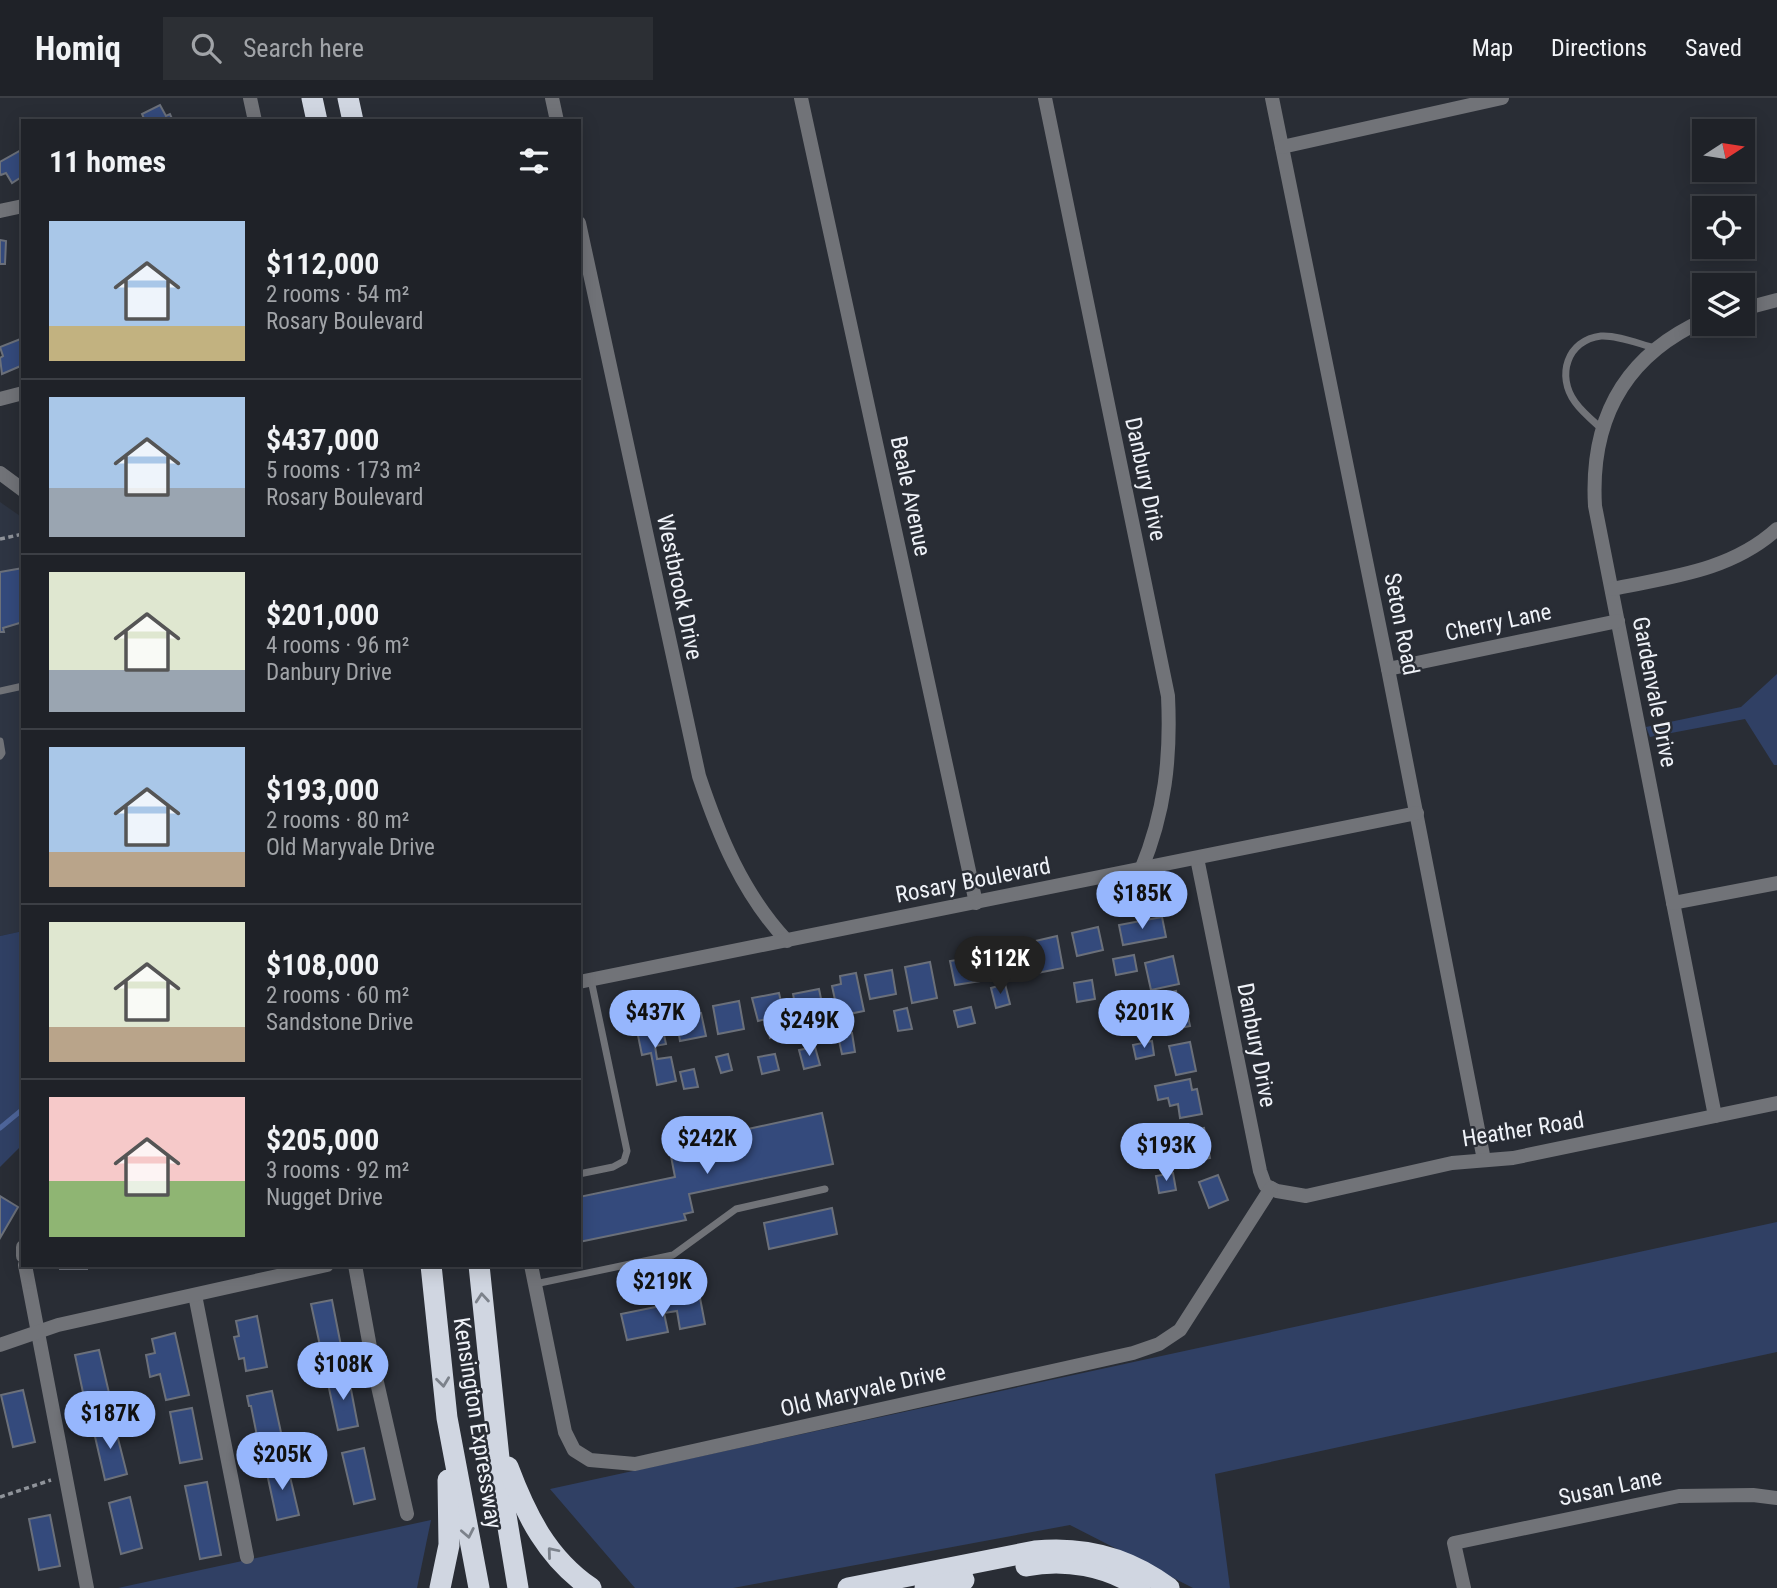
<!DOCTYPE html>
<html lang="en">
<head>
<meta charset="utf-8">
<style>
  :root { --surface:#1f2228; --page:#2c2f34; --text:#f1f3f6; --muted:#a1a4a8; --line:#3c3f45; --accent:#96b6fd }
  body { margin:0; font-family:"Roboto Condensed",sans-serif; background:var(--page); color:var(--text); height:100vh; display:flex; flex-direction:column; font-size:26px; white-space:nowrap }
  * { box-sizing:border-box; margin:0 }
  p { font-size:23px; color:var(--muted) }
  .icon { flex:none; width:38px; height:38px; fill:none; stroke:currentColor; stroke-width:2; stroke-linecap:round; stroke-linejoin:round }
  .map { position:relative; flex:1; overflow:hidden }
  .details { position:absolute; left:21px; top:21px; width:560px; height:1148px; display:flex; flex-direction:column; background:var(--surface); border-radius:0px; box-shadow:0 4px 18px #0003,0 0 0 2px var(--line) }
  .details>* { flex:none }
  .needle { width:46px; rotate:78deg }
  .buttons { position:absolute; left:1692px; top:21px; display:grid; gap:14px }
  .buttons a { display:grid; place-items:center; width:63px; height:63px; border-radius:0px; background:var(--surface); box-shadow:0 4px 18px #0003,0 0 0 2px var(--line); font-size:35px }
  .price { position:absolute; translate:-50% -60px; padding:0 16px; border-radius:24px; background:var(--accent); color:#111; font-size:23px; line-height:46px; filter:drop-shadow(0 2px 4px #0008) }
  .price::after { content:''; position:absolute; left:50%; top:42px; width:21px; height:16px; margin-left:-10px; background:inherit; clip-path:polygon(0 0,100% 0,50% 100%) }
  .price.on { background:#222; color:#fff }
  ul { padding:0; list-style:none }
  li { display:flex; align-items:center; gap:21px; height:175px; padding:0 28px }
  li+li { border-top:2px solid var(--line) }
  li span { display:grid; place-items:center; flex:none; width:196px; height:140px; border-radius:0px; color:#555 }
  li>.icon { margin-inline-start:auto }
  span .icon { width:84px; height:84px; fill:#fffc; stroke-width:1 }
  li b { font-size:30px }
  h2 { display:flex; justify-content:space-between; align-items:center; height:84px; padding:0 28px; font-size:30px }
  header { display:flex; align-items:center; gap:42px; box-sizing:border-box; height:98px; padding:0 35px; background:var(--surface); border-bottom:2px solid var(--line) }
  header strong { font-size:33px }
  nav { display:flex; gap:38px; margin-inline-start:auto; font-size:24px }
  .search { width:490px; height:63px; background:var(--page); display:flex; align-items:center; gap:18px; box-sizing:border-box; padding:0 24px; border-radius:0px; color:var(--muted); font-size:26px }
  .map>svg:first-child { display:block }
  .built { fill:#2e3543 }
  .green { fill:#304064 }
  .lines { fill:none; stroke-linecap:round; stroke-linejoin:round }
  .stream { stroke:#4e659a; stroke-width:5 }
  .building { fill:#344a7c; stroke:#6b707a; stroke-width:2 }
  .path { stroke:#8f939a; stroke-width:3.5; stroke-dasharray:5 3.5; stroke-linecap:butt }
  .lane { stroke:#717378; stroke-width:7 }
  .street { stroke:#717378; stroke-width:14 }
  .highway { stroke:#d0d6e1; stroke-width:21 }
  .oneway { stroke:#7c828b }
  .labels { text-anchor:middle; stroke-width:5; stroke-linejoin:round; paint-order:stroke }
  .street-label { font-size:23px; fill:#eff2f8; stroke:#292d35 }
</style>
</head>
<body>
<header>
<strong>Homiq</strong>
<div class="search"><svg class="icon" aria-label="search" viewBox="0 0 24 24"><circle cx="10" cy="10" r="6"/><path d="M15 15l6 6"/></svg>Search here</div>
<nav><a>Map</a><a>Directions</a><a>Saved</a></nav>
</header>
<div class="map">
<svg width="1777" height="1490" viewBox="0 0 1777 1490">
  <rect width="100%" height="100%" fill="#292d35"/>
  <polygon class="built" points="0,404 23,420 23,833 0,838"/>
  <g class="green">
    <polygon points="1777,576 1777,667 1774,667 1745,621 1650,639 1646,629 1741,609"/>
    <polygon points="23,833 23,1046 0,1069 0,838"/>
    <polygon points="1777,1124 1777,1254 1215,1376 1230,1490 1193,1490 1070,1427 733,1490 635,1490 550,1391"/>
    <polygon points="431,1422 417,1490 118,1490"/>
  </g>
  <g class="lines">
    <polyline class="stream" points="0,1030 23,1011"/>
  </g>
  <g class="building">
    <polygon points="160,7 166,18 170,16 173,23 145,23 142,16"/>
    <polygon points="23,51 23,78 12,85 6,75 1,77 0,75 0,64"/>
    <polygon points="0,142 6,143 5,166 0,166"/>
    <polygon points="23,240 23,267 2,276 0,260 3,258 0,249"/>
    <polygon points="23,470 23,524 3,530 4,534 0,534 0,474"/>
    <polygon points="1162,819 1166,839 1123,847 1119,827"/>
    <polygon points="1098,829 1103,852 1077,858 1072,835"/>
    <polygon points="1057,838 1063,870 1037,875 1031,844"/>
    <polygon points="1017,850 1024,880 998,885 992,856"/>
    <polygon points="1134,857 1137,873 1116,877 1113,861"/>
    <polygon points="1173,858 1179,886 1151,892 1145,865"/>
    <polygon points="977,859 981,883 955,887 950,863"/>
    <polygon points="930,864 937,900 912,905 905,869"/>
    <polygon points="892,872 896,896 870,901 865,877"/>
    <polygon points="856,875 864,913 849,916 847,909 837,911 832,888 841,886 840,878"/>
    <polygon points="1092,882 1095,901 1077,904 1074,885"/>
    <polygon points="1005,886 1010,906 996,910 991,890"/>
    <polygon points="819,891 826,925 800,930 793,896"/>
    <polygon points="1176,893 1179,905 1185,904 1190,928 1166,933 1158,897"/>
    <polygon points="779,895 788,935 770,940 766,921 758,923 752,900"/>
    <polygon points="739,903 744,931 718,936 713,908"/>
    <polygon points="971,909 975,925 958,929 954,913"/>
    <polygon points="907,910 912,931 898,933 894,913"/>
    <polygon points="701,915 706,938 680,943 676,920"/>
    <polygon points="646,921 647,926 661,923 666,946 655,948 657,961 671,959 676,983 657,987 651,955 642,957 635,923"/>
    <polygon points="852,935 855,954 842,956 838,938"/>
    <polygon points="1152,943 1154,957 1136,961 1133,947"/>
    <polygon points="1190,944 1196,973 1176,977 1169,948"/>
    <polygon points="815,949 820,967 804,971 799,952"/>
    <polygon points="728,956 732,972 721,975 716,959"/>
    <polygon points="775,956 779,972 762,976 758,959"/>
    <polygon points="694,971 698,989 684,991 680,974"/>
    <polygon points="1190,981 1192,992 1197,991 1202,1016 1180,1020 1178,1006 1170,1008 1168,1000 1158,1002 1155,988"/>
    <polygon points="822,1015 833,1066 689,1096 693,1114 684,1116 686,1122 579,1144 579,1099 675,1079 670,1053 750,1036 748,1031"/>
    <polygon points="1204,1030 1210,1060 1190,1064 1184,1034"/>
    <polygon points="1164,1033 1168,1050 1153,1053 1149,1036"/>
    <polygon points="1173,1075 1176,1092 1159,1095 1156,1078"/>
    <polygon points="1218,1077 1228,1102 1209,1110 1199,1084"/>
    <polygon points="0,1098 18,1109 0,1140"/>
    <polygon points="832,1110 837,1136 769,1151 764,1125"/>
    <rect x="60" y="1167" width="27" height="4"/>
    <polygon points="700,1200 705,1226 680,1231 677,1213 664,1215 668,1234 627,1242 621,1216"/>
    <polygon points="332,1202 342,1253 322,1257 311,1206"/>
    <polygon points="257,1218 267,1269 246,1273 244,1260 239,1261 234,1239 239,1238 236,1223"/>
    <polygon points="175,1235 189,1297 166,1302 160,1276 150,1279 146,1257 155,1255 152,1241"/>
    <polygon points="99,1252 113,1312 88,1318 75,1257"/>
    <polygon points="348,1276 358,1328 338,1332 327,1281"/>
    <polygon points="23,1292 35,1344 13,1349 1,1297"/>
    <polygon points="272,1293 285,1353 261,1358 251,1308 249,1308 247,1298"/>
    <polygon points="192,1310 202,1361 180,1365 170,1314"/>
    <polygon points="114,1325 127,1376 105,1382 93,1330"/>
    <polygon points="364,1350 375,1401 354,1406 342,1355"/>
    <polygon points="287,1366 299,1417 277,1422 266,1371"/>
    <polygon points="207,1384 221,1457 200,1461 185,1388"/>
    <polygon points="130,1399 142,1450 121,1456 109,1405"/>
    <polygon points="50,1417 60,1468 39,1472 29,1421"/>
  </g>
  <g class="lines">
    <g class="path">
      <polyline points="0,441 23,436"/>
      <polyline points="0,1399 51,1382"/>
    </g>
    <g class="lane">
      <path d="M 1602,331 C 1593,323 1582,314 1575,304 C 1556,278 1567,242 1601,238 C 1618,237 1639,246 1655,250"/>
      <polyline points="0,593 23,588"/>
      <polyline points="0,643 2,655 0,658"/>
      <polyline points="579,1076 613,1069 624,1063 627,1053 591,882"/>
      <polyline points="535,1186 673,1157 736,1111 825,1091"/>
    </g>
    <g class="street">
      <polyline points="250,0 255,23"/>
      <polyline points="552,0 557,23"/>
      <polyline points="801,0 976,805"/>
      <path d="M 1045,0 L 1168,598 C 1171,660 1165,714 1141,772"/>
      <polyline points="1272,0 1388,571 1484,1062"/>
      <polyline points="1282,49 1502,0"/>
      <polyline points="0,113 23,108"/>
      <path d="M 579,125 L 699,678 C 719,738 743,796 787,843"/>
      <polyline points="1743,211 1777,202"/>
      <path d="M 1704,222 C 1624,258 1590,322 1595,408 L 1715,1018"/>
      <polyline points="0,301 23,295"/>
      <polyline points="0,375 23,392"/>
      <path d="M 1612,491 C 1670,479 1731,473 1777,431"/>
      <polyline points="1388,571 1618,523"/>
      <polyline points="1197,760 1260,1073 1265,1087 1277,1093 1306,1098 1452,1065 1513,1060 1777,1005"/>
      <polyline points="1673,805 1777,785"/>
      <polyline points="579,884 1417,715"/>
      <polyline points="23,1149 23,1158"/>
      <polyline points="25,1167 87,1490"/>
      <polyline points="355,1167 374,1271 407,1416"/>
      <polyline points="531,1167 565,1334 574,1352 590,1362 635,1366 1133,1255 1159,1246 1180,1232 1271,1090"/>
      <polyline points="195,1197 247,1459"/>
      <polyline points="0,1247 58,1227 327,1167"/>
      <polyline points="1464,1490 1454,1445 1679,1398 1753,1397 1777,1400"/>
    </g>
    <g class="highway">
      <polyline points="312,0 317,23"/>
      <polyline points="348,0 353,23"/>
      <polyline points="431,1167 447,1320 479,1490"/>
      <polyline points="479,1167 503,1399 518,1490"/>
      <path d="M 508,1369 C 526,1417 547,1460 591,1490"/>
      <path d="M 1026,1468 C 1065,1460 1107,1468 1140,1490"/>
      <polyline points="440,1490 449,1447 448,1382"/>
      <path d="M 848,1490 L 1035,1453 C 1085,1448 1129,1460 1169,1490"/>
      <polyline points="925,1490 964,1482"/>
    </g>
  </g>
  <defs><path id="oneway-chevron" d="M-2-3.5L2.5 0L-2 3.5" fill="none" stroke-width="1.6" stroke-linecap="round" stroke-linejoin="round" transform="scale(1.75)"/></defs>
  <g class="oneway">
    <use href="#oneway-chevron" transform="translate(482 1200) rotate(-95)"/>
    <use href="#oneway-chevron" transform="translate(443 1284) rotate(83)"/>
    <use href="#oneway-chevron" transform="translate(468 1435) rotate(79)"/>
    <use href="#oneway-chevron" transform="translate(552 1454) rotate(-130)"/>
  </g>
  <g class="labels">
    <g class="street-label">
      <text transform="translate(1146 381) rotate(78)" y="8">Danbury Drive</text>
      <text transform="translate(911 398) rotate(78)" y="8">Beale Avenue</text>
      <text transform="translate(680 489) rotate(78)" y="8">Westbrook Drive</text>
      <text transform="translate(1498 524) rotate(-12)" y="8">Cherry Lane</text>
      <text transform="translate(1402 526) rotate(79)" y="8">Seton Road</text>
      <text transform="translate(1655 594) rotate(79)" y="8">Gardenvale Drive</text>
      <text transform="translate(973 782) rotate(-11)" y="8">Rosary Boulevard</text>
      <text transform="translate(1257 947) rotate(79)" y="8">Danbury Drive</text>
      <text transform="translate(1523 1031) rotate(-9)" y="8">Heather Road</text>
      <text transform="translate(863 1292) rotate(-13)" y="8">Old Maryvale Drive</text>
      <text transform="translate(478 1325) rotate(81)" y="8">Kensington Expressway</text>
      <text transform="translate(1610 1389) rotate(-12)" y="8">Susan Lane</text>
    </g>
  </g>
</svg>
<div class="buttons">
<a><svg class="needle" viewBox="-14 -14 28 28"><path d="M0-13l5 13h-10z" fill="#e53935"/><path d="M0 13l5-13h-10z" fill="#a1a4a8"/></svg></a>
<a><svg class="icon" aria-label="locate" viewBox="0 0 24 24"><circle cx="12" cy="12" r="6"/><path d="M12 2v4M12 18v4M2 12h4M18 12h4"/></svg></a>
<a><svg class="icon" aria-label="layers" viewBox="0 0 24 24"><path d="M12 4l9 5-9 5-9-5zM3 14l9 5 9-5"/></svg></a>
</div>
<b class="price" style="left:1142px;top:833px">$185K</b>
<b class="price on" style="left:1000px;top:898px">$112K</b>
<b class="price" style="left:655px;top:952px">$437K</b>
<b class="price" style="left:1144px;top:952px">$201K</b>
<b class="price" style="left:809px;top:960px">$249K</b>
<b class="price" style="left:707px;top:1078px">$242K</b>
<b class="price" style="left:1166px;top:1085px">$193K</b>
<b class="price" style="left:662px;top:1221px">$219K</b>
<b class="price" style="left:343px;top:1304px">$108K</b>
<b class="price" style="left:110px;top:1353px">$187K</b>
<b class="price" style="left:282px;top:1394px">$205K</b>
<section class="details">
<h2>11 homes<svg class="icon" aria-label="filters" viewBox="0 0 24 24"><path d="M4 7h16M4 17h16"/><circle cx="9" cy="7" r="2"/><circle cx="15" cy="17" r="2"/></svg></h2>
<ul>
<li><span style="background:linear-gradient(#a9c7e8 75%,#c2b280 0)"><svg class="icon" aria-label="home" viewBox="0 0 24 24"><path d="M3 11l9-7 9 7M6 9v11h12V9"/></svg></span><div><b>$112,000</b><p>2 rooms · 54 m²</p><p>Rosary Boulevard</p></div></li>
<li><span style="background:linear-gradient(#a9c7e8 65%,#9aa5b1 0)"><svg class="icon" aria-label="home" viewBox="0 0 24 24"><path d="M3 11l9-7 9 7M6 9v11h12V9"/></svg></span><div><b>$437,000</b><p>5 rooms · 173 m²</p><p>Rosary Boulevard</p></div></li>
<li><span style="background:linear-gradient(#dfe7d0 70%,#9aa5b1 0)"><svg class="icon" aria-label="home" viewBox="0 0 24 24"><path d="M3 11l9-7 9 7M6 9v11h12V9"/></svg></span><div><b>$201,000</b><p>4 rooms · 96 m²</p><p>Danbury Drive</p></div></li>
<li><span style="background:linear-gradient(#a9c7e8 75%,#b9a48a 0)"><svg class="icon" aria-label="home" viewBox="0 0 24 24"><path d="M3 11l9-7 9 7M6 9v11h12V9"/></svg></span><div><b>$193,000</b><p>2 rooms · 80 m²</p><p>Old Maryvale Drive</p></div></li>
<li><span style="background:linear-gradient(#dfe7d0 75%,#b9a48a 0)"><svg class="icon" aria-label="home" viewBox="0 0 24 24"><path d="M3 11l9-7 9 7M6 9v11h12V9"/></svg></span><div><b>$108,000</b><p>2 rooms · 60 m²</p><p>Sandstone Drive</p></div></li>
<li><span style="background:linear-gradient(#f6c9c9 60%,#8fb573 0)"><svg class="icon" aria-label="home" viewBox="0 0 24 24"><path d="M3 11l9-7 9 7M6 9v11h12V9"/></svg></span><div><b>$205,000</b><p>3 rooms · 92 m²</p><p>Nugget Drive</p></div></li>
</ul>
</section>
</div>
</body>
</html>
